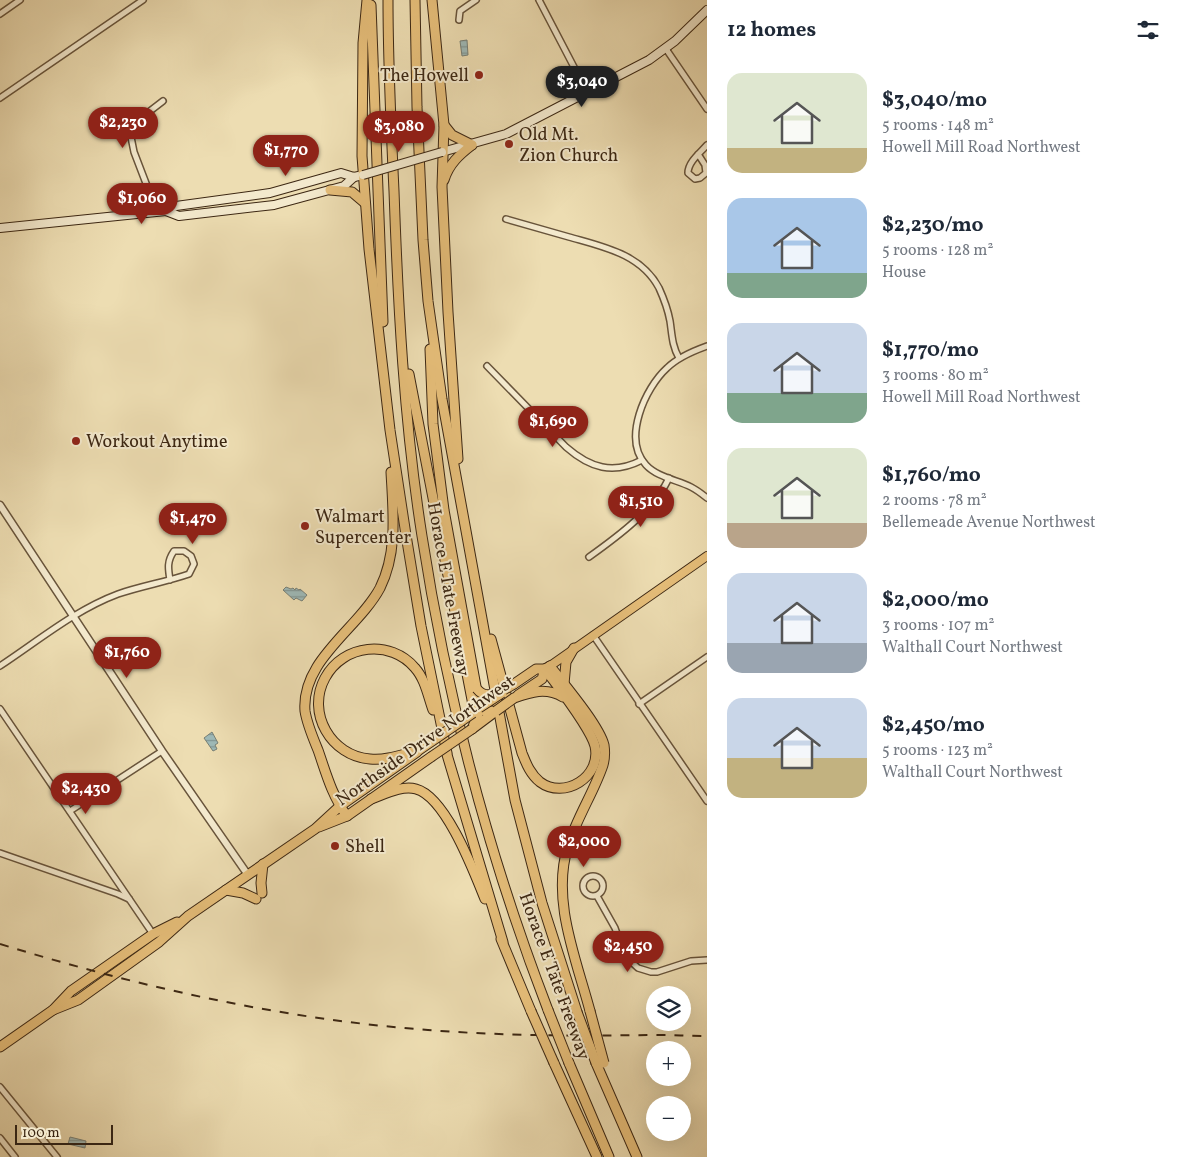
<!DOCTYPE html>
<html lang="en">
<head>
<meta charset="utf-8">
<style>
  :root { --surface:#fff; --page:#f6f6f7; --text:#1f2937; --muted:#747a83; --accent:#8f2418 }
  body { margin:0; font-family:Vollkorn,serif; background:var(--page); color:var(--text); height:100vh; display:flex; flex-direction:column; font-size:19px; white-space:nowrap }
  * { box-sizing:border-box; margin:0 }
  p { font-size:16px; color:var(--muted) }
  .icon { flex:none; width:28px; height:28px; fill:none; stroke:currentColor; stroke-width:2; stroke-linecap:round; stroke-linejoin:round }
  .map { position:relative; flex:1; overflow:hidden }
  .drawer { display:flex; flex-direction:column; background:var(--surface); width:475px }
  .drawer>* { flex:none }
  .controls { position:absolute; left:646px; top:986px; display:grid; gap:10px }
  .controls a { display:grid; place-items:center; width:45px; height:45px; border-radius:50%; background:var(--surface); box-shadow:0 5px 20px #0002; font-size:25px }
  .scale { position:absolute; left:15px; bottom:12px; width:98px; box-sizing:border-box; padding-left:5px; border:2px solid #3c2713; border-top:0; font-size:14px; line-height:18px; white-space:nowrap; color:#3c2713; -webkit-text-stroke:4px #f3e9cd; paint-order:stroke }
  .price { position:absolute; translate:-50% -42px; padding:0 11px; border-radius:18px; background:var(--accent); color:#fff; font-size:16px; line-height:32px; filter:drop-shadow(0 1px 2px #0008) }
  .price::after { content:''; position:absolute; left:50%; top:30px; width:15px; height:11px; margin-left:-8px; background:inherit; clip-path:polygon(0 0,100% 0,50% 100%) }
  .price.current { background:#222; color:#fff }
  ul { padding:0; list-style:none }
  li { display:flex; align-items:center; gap:15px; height:125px; padding:0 20px }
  li span { display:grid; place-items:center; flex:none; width:140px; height:100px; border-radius:15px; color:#555 }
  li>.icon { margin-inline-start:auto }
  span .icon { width:60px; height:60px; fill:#fffc; stroke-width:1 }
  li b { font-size:21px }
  h2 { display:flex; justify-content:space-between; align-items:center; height:60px; padding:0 20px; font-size:21px }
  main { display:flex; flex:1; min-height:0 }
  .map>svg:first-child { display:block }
  .water { fill:url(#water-rules); stroke:#777f75 }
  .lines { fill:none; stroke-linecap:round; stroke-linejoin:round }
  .minor-casing { stroke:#68543b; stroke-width:8 }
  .tertiary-casing { stroke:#68543b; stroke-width:9 }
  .secondary-casing { stroke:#3c2713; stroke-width:10 }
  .primary-casing { stroke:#3c2713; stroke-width:10 }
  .trunk-casing { stroke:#3c2713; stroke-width:11 }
  .motorway-casing { stroke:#3c2713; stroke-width:11 }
  .minor { stroke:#f3e9cd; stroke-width:5 }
  .tertiary { stroke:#f3e9cd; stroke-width:6 }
  .secondary { stroke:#f3e9cd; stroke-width:8 }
  .primary { stroke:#e6be79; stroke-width:8 }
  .trunk { stroke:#e6be79; stroke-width:9 }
  .motorway { stroke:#e6be79; stroke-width:9 }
  .rail { stroke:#3c2713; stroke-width:2; stroke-dasharray:9 9; stroke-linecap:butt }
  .secondary-bridge-casing { stroke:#3c2713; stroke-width:10; stroke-linecap:butt }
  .trunk-bridge-casing { stroke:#3c2713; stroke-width:11; stroke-linecap:butt }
  .motorway-bridge-casing { stroke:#3c2713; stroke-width:11; stroke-linecap:butt }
  .secondary-bridge { stroke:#f3e9cd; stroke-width:8 }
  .trunk-bridge { stroke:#e6be79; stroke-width:9 }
  .motorway-bridge { stroke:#e6be79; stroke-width:9 }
  .poi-dot { fill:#8f2418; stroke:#f3e9cd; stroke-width:2 }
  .labels { text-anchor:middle; stroke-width:4; stroke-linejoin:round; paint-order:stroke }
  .poi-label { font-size:18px; fill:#3c2713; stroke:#f3e9cd; text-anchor:start }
  .street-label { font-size:18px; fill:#3c2713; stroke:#f3e9cd }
</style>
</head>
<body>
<main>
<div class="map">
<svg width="707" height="1157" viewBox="0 0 707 1157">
  <defs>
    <pattern id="water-rules" width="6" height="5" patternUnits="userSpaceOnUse" patternTransform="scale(1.25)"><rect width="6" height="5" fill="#9eb9b7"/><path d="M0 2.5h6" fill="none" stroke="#829694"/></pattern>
  </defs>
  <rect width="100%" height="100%" fill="#edddb2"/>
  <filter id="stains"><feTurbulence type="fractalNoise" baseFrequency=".004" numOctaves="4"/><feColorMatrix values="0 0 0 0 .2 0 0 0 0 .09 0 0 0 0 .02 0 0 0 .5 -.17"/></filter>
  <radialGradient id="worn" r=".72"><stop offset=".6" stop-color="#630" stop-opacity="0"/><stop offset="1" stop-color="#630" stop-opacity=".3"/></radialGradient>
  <g class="water">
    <polygon points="467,40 468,55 462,56 460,41"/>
    <polygon points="286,587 291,589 293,588 295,590 296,588 299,590 300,589 307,595 302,601 296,598 294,600 283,590"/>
    <polygon points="212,732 218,743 215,745 217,749 213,751 204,738"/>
    <polygon points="70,1137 86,1141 85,1148 68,1144"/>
  </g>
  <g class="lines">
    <g class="minor-casing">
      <g id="minor">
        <polyline points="539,0 587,92"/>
        <polyline points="0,14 20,0"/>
        <polyline points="459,20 460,11 476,0"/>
        <polyline points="666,49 707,109"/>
        <polyline points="0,98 143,0"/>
        <path d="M 698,154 L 705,165 L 706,173 L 700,178 L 695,179 L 688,173 C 688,162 700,153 707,145"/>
        <polyline points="157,212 134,152 131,137 137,121 163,101"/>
        <path d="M 506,219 C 527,225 548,231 569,237 C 604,247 641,254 659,288 C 664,299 668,310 670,321 C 672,334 672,346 679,358"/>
        <path d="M 707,346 C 693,351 678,357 667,368 C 645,388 622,439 646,465 C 657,477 677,480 691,487 C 697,490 702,494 707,498"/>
        <path d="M 487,366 L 566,447 C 590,468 613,475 642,460"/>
        <path d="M 589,557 C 617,537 654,510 669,478"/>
        <polyline points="593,635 707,801"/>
        <path d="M 0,666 C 38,641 75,610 118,594 C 141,586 166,582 189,574 L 194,564 L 191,556 L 184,551 L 174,551 C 167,561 168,568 170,580"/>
        <polyline points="639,704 707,657"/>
        <polyline points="0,709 153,934"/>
        <polyline points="70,811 162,751"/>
        <polyline points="0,853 118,894 129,899"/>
        <circle cx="593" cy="886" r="10"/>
        <polyline points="597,896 615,928 625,956 638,968 651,972 657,972 691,961 707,960"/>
        <polyline points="0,1087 57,1157"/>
        <polyline points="0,1138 15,1157"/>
      </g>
    </g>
    <g class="tertiary-casing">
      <polyline id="tertiary" points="0,505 162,751 248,875"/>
    </g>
    <g class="secondary-casing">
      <g id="secondary">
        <polyline points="442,152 506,134 649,60 675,41 707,10"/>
        <polyline points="166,211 179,216 274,205 344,186 354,177"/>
        <polyline points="0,228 166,211 176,206 270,193 341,173 354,177 363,175"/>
      </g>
    </g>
    <g class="primary-casing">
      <polyline id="primary" points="550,666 707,556"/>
    </g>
    <g class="trunk-casing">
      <g id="trunk">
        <polyline points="514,684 536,669 545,669"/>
        <polyline points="518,695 542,679 545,669 550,666"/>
        <polyline points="472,729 496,711"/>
        <polyline points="319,827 347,816 431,757"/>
        <polyline points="226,890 243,893 256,899"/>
        <polyline points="262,893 261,883 263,864"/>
        <polyline points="53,1010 78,1000 159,942 188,916 315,829 340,806 417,752"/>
        <polyline points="0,1047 53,1010 71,991 153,934 177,922"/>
      </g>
    </g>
    <g class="motorway-casing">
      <g id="motorway">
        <polyline points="367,0 363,43 362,156 369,249 390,430 406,535 421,626 447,753"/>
        <path d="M 388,0 C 388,64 391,128 394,191 C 398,306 404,422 422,536 C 447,698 489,857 548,1010"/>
        <polyline points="415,0 417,107 423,240 428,301 442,399 515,800 542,903 577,1012"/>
        <polyline points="432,0 444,125 442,187 448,312 458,459"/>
        <polyline points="371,5 383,322"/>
        <polyline points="444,125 452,135 472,145"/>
        <path d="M 444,180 C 449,164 459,155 472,145"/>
        <polyline points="330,190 352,192 365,203"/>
        <polyline points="430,349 433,424 444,510 479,703 479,712 472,729"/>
        <polyline points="409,374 473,705 473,713"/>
        <path d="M 491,639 L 522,753 C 526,763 530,774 540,782 C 564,800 602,777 595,746 C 590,727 558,687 545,669"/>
        <path d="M 550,666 C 563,683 599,725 604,745 C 605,752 605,758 603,765 C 594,792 577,817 568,846 C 551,900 576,958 590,1011"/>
        <polyline points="564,684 566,662 574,648"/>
        <path d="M 514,698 C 531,692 546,687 563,697"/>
        <polyline points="475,705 485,711 496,711"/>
        <polyline points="445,748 503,942"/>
        <path d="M 419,750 C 403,754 386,761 370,759 C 331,756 306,713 325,678 C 343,644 391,639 415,668 C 425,679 428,696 433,710"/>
        <path d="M 371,799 C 385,794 402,785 416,789 C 446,797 474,872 485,899"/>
        <path d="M 347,816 C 332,796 326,773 318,750 C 313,738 307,724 305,711 C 301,660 358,629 380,588 C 398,552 393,511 391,472"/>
        <polyline points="501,939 531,1011"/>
        <polyline points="554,1063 597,1157"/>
        <polyline points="569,1063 609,1157"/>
        <polyline points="596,1063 637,1157"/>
      </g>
    </g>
    <use href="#minor" class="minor"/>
    <use href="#tertiary" class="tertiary"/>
    <use href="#secondary" class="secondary"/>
    <use href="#primary" class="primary"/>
    <use href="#trunk" class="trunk"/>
    <use href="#motorway" class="motorway"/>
    <path class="rail" d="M 0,944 C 140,987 281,1019 428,1030 C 503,1036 579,1036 654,1035 C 672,1035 689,1036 707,1036"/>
    <g class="secondary-bridge-casing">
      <polyline id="secondary-bridge" points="363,175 442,152"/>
    </g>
    <g class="trunk-bridge-casing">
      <g id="trunk-bridge">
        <polyline points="479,708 502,693"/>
        <polyline points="496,711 514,698"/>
        <polyline points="419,750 473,713"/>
        <polyline points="431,757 472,729"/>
      </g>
    </g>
    <g class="motorway-bridge-casing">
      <g id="motorway-bridge">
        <path d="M 477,689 C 487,702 503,690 514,684"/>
        <polyline points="548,1010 569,1063"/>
        <polyline points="531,1011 554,1063"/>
        <polyline points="590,1011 604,1063"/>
        <polyline points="577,1012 596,1063"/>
      </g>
    </g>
    <use href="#secondary-bridge" class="secondary-bridge"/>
    <use href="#trunk-bridge" class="trunk-bridge"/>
    <use href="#motorway-bridge" class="motorway-bridge"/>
  </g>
  <g class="poi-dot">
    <circle cx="479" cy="75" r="5"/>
    <circle cx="509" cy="144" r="5"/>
    <circle cx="76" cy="441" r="5"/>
    <circle cx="305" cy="526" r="5"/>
    <circle cx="335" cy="846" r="5"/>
  </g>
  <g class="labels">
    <g class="poi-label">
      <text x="469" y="81" text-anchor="end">The Howell</text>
      <text x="519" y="140">Old Mt.<tspan x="519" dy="21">Zion Church</tspan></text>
      <text x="86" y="447">Workout Anytime</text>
      <text x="315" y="522">Walmart<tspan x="315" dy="21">Supercenter</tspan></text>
      <text x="345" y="852">Shell</text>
    </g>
    <g class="street-label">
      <text transform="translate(449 589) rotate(80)" y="6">Horace E Tate Freeway</text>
      <text transform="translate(425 740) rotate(-35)" y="6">Northside Drive Northwest</text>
      <text transform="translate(555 976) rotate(70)" y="6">Horace E Tate Freeway</text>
    </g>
  </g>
  <rect width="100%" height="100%" filter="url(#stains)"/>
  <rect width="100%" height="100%" fill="url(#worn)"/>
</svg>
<div class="controls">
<a><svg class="icon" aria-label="layers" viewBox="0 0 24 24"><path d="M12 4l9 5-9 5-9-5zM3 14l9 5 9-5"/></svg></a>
<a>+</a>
<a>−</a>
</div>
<div class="scale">100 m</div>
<b class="price current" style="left:582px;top:108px">$3,040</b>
<b class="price" style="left:123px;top:149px">$2,230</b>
<b class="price" style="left:399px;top:153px">$3,080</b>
<b class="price" style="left:286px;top:177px">$1,770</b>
<b class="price" style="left:142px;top:225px">$1,060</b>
<b class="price" style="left:553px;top:448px">$1,690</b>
<b class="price" style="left:641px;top:528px">$1,510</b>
<b class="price" style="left:193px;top:545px">$1,470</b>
<b class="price" style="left:127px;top:679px">$1,760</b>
<b class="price" style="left:86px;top:815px">$2,430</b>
<b class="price" style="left:584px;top:868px">$2,000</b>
<b class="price" style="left:628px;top:973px">$2,450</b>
</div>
<section class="drawer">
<h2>12 homes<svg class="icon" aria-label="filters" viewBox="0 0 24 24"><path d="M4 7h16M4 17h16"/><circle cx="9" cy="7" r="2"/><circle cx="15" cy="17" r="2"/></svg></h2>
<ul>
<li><span style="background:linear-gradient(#dfe7d0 75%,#c2b280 0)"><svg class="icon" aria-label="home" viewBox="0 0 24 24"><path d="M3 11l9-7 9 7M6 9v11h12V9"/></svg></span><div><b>$3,040/mo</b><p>5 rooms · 148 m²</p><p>Howell Mill Road Northwest</p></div></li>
<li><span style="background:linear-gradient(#a9c7e8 75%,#7fa58c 0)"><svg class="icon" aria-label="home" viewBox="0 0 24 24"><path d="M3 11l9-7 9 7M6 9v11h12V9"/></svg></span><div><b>$2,230/mo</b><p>5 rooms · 128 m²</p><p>House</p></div></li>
<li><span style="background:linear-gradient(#c9d6e8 70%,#7fa58c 0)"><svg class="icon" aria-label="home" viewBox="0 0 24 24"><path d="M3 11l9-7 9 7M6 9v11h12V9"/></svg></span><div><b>$1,770/mo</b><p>3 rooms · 80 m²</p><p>Howell Mill Road Northwest</p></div></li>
<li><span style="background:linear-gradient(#dfe7d0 75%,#b9a48a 0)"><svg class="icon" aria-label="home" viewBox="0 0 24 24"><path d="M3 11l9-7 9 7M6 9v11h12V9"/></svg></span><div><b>$1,760/mo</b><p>2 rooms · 78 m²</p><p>Bellemeade Avenue Northwest</p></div></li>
<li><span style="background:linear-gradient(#c9d6e8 70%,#9aa5b1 0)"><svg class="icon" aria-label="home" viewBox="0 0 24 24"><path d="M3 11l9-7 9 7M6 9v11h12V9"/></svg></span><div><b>$2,000/mo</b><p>3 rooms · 107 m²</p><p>Walthall Court Northwest</p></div></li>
<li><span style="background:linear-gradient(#c9d6e8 60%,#c2b280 0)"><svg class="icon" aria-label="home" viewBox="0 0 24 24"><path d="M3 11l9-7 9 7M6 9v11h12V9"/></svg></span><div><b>$2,450/mo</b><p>5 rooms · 123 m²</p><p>Walthall Court Northwest</p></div></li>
</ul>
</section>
</main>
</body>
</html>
